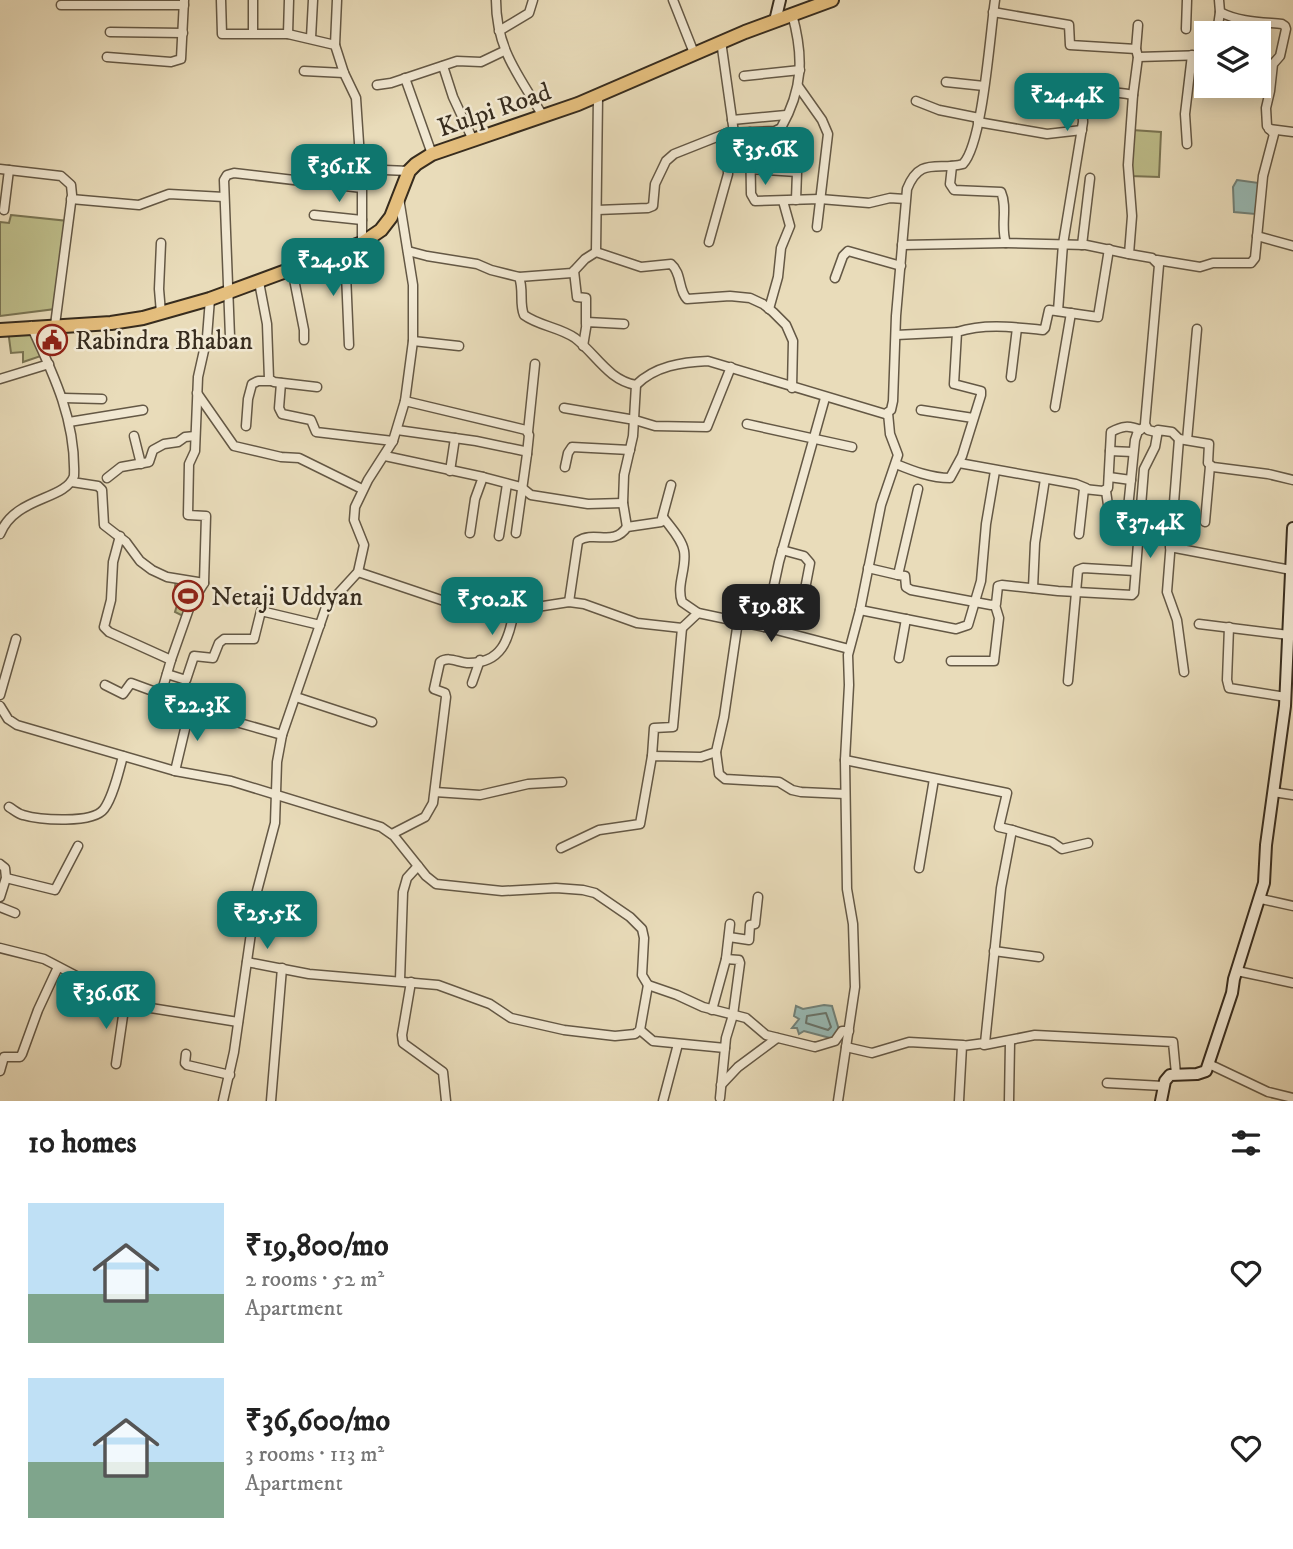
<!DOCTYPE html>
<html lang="en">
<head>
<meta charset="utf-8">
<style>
  :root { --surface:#fff; --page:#f2f2f2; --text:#222; --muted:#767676; --accent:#0f766e }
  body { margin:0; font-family:"IM FELL DW Pica",serif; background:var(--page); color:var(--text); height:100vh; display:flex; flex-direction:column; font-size:26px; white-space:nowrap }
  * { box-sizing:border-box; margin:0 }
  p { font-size:23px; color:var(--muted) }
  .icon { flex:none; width:38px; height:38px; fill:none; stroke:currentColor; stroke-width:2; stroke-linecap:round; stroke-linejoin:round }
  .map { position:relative; height:1101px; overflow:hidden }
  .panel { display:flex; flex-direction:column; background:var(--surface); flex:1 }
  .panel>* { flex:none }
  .fabs { position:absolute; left:1194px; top:21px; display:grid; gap:14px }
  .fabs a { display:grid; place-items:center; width:77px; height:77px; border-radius:0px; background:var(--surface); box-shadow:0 4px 18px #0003; font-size:35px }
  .price { position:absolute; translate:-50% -60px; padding:0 16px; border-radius:14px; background:var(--accent); color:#fff; font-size:23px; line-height:46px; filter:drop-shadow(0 2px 4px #0008) }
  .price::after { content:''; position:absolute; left:50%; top:42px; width:21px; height:16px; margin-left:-10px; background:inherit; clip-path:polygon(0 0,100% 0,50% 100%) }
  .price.active { background:#222; color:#fff }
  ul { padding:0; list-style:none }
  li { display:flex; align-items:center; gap:21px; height:175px; padding:0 28px }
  li span { display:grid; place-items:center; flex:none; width:196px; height:140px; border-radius:0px; color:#555 }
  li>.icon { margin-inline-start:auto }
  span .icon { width:84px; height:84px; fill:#fffc; stroke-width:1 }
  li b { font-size:30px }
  h2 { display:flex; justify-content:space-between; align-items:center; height:84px; padding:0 28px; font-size:30px }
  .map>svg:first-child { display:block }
  .green { fill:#bebe8b; stroke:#7a7554; stroke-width:2 }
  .water { fill:#98bab5; stroke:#718179; stroke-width:2 }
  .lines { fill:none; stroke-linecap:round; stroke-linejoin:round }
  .shore { stroke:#68736a; stroke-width:2 }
  .street-casing { stroke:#645845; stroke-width:11 }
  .secondary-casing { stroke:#372c1e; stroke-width:14 }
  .primary-casing { stroke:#372c1e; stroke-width:16 }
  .street { stroke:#f1e8d2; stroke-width:8 }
  .secondary { stroke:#f1e8d2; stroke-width:10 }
  .primary { stroke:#e4be7d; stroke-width:12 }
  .labels { text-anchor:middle; stroke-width:5; stroke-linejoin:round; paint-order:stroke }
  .street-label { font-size:26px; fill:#372c1e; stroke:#f1e8d2 }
  .poi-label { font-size:26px; fill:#372c1e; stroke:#f1e8d2; text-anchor:start }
</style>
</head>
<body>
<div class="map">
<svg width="1293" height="1101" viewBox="0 0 1293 1101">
  <rect width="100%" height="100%" fill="#e9dcba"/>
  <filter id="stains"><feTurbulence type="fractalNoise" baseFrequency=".00286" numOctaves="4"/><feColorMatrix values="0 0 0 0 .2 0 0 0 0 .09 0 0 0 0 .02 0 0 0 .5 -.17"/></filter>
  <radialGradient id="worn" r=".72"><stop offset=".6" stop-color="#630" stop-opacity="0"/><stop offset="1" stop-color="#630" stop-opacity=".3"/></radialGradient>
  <g class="green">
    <polygon points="1132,130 1161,132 1159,177 1130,176"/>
    <polygon points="11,215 68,221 55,309 0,316 0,222 9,223"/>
    <polygon points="8,330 32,332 41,356 23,362 23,352 11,353"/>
    <polygon points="176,579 201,585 199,602 192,604 183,616 175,612 179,598 174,595"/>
  </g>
  <g class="water">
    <polygon points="1237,180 1259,183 1255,214 1234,212 1233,187"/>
    <polygon points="824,1005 832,1006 839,1030 834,1039 804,1031 799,1034 797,1028 792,1028 799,1019 794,1016 796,1006 803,1009"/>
  </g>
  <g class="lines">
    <polygon class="shore" points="826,1013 831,1027 828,1030 806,1023 807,1016"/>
    <g class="street-casing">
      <g id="street">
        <polyline points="221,0 222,34 288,34 335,45 344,73 356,98 362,188 362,243"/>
        <path d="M 496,0 C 496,49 519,76 543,116"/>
        <polyline points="673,0 694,53"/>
        <polyline points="61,5 184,5"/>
        <polyline points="993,12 1069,25 1070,45 1136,49"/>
        <polyline points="1138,25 1136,49 1138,57 1133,95 1128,165 1132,216 1129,254 1152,258 1159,265 1145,424 1148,430 1156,432"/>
        <polyline points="1186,29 1187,0"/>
        <polyline points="499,31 529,13 533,0"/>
        <polyline points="110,32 183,33"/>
        <polyline points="253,33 253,0"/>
        <polyline points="1217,33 1220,12"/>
        <polyline points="288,34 289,0"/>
        <polyline points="311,38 313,0"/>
        <polyline points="721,41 734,133"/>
        <polyline points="335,45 337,0"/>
        <polyline points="107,57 171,62 181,59 184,0"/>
        <polyline points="1138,57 1206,55"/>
        <polyline points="443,66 453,97 473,140"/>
        <polyline points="304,71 344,73"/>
        <polyline points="744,76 800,70"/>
        <polyline points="405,78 432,154"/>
        <polyline points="946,82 984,86"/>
        <polyline points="377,85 391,83 457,61 481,62 504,51"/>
        <polyline points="798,86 822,120 828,134 817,227"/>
        <polyline points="916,101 939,110 979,118"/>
        <polyline points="732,120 786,115"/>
        <polyline points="978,122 1047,134 1082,130"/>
        <polyline points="1269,129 1293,132"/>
        <polyline points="750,132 751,194 755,201 820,199 869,203 890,198 905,199"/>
        <polyline points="1187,144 1185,114 1192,55"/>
        <path d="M 952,166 L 950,184 L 954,190 L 1001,192 C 1008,208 1000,227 1006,243 L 1086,245 L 1129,254"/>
        <polyline points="0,169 61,176 71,185 72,195 55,325"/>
        <polyline points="360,169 409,171"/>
        <polyline points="750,169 797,172 796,200"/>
        <polyline points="71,199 139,205 169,194 224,197"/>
        <polyline points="4,210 9,170"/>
        <path d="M 597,210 L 648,208 L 653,206 L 655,184 L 666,161 L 674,154 L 727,133 L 775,131 L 781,128 C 803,89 804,57 792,14"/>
        <polyline points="314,215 362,220"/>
        <polyline points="1257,236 1293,246"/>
        <polyline points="709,242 728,174 727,133"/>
        <polyline points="161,243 159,289 161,313"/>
        <polyline points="902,245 1006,243"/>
        <polyline points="1082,245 1090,178"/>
        <polyline points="345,250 349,345"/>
        <path d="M 408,251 L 427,256 L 477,264 L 491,270 L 519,277 C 524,290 519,303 524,315 C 539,326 559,327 575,338 C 596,354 608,380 636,385 C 655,366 682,362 708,361 L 885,414 L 891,410 L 893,401 L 896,316 L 907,189 C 920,156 938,171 963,164 C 983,143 990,33 995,0"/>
        <path d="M 596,252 L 641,267 L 671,264 C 682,273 678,290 687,299 L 730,296 L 750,298 L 763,304 L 773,312 L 786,325 L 793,341 L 792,388"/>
        <polyline points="596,252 598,97"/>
        <path d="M 1157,260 L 1200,267 L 1213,263 L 1251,263 L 1255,258 L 1263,176 L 1274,134 L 1267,126 L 1266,108 L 1270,91 L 1273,64 L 1280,56 L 1286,29 L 1285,26 L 1282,24 C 1261,22 1239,22 1220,12 L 1219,0"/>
        <polyline points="292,269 304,330 304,340"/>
        <polyline points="574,271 577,297 586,298 586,324"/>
        <polyline points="519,277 572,273 585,259 596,252"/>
        <polyline points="835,278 843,256 848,251 901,266"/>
        <polyline points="259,282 267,324 269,379 274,382 317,387"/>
        <polyline points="769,309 778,277 781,248 790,226 783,201"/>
        <path d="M 1058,311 L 1063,244 L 1083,122 L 1082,101 C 1093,89 1118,92 1133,95"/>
        <polyline points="896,335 957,332"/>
        <polyline points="413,341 459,346"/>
        <polyline points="205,345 226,344 230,337 224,180 227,175 234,173 362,188"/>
        <polyline points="583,346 587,322 624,324"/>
        <polyline points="1011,377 1017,328"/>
        <polyline points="0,379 49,364"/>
        <polyline points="281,383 279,408 282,414 311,420 316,432 393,441"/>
        <polyline points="197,393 234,446 281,457 299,458 362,489"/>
        <polyline points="64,398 102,399"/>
        <polyline points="405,401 526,430 529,435 527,454"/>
        <polyline points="1055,407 1071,313"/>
        <polyline points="564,408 635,420 655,426 707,427 731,367"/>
        <polyline points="921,410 973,418"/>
        <polyline points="69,422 143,410"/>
        <polyline points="747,424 852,447"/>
        <polyline points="246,426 248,399 252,384 258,381 271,381"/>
        <polyline points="397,430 476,441 524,451 527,454 516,533"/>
        <polyline points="528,432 535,364"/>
        <polyline points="134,436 141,464"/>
        <polyline points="1179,439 1167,592 1177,620 1184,672"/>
        <polyline points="1187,440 1197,329"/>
        <polyline points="1110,451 1133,452"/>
        <polyline points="385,456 483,477 521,487 531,495 588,504 623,503"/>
        <polyline points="959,463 1076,484 1086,488"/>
        <path d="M 896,464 C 913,471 931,478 950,478 L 962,456 L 981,395 L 981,391 L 954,384 L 957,332 C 985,323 1014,327 1043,330 L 1045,328 L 1049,310 L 1098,317 L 1109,249"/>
        <polyline points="565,467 568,453 572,447 630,450"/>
        <polyline points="450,471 455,438"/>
        <polyline points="1109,477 1131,480"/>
        <polyline points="107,478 121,467 149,462 153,450 164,444 178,442 185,437 195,436"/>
        <polyline points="72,482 98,486 102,490 104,525 126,542 140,561 152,570 167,577 204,583 190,606 171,660"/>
        <polyline points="918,489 898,575 905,576 906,587 911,590 991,605 996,604 998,586 1002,585 1058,591 1132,595 1134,593 1144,469 1155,447 1158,430 1172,432 1179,439 1209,444 1208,463 1213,467 1268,474 1293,480"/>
        <polyline points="1106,491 1108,505 1133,508"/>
        <polyline points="1128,508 1135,440 1138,431 1143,428"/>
        <path d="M 663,517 C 670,527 682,539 684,551 C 687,568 676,585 682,602 L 698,613 L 765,627 L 849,649"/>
        <polyline points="1205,522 1210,466"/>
        <polyline points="627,527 623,503 624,475 633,436 636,385"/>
        <polyline points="470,533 475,499 483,477"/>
        <path d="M 0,534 C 15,496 65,501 74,476 C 76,421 54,375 31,326"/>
        <path d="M 1079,534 L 1084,489 L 1103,491 L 1108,488 L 1111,432 C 1122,426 1129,425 1140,430"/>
        <polyline points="120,536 113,562 111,600 104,627 109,632 171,660 161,694 162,701 282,735"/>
        <polyline points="499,536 507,484"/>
        <polyline points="1170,547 1291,570"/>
        <polyline points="782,550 804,556 810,563 801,610"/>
        <polyline points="868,568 898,575"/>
        <polyline points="358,572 465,608 484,611 511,611 569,602 584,604 637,623 682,628 698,613"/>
        <polyline points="204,583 206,516 188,515 189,464 195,451 198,377 207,337 210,299"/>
        <polyline points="1033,588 1035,543 1045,479"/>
        <path d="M 569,602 L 578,541 C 595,530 613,547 627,527 L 661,522 L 671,485"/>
        <polyline points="860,610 956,629 968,625 981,581 986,524 995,471"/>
        <polyline points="1199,624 1289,635"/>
        <polyline points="765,627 779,562 825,398"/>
        <polyline points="1229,627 1227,680 1229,688 1286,697"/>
        <polyline points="899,658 906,619"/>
        <polyline points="951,661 994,661 999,618 995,605"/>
        <polyline points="167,674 186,680 194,656 213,658 219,643 224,639 254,639 261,611 320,625"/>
        <polyline points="1068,681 1078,570 1083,568 1135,571"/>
        <polyline points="472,683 480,660"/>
        <polyline points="105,685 123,694 131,683 161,694"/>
        <polyline points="0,695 16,639"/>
        <polyline points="296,697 372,722"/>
        <polyline points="0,706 8,719 17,725 175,771 231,781 381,827 394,836 426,876 436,884 502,891 556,888 583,890 595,893 630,917 642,929 644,938 642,975 648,985 677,995 703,1007 746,1018 766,1035 815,1047 835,1041 842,1031 849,1031"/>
        <polyline points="716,752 719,774 725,779 779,782 792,790 801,792 845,794"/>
        <polyline points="652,756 654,728 673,727 682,628"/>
        <polyline points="845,760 1007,793 999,827 1012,830"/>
        <polyline points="175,771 190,708"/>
        <polyline points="435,792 480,795 528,784 562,782"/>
        <polyline points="1273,792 1293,795"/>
        <path d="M 9,807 C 14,810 18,814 23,815 C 40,820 93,824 104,809 C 113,797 119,771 123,756"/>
        <path d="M 392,834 L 425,817 L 433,803 L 446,697 L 445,693 L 434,689 L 440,662 C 449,656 457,662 467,663 C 502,664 509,639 514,611"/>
        <polyline points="561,848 599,830 640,824 652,756 701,757 716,752 724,717 738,621"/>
        <polyline points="0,864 5,868 6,878 0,897"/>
        <polyline points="919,868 934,779"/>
        <polyline points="6,878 55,890 78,846"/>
        <polyline points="1261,899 1293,906"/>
        <polyline points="0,907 15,913"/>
        <polyline points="729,937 749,940 750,925 755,924 758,897"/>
        <polyline points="0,948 44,959 132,1005 238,1022"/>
        <polyline points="994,951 1039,957"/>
        <polyline points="247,962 309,974 438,985 490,1004 511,1018 564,1030 615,1036 635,1034 640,1030 648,985"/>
        <polyline points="1237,971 1293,983"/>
        <polyline points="400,980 403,892 407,878 418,866"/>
        <polyline points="411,982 402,1035 403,1043 443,1072 446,1101"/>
        <polyline points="712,1010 726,959 730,924"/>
        <polyline points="640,1030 653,1041 725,1048"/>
        <polyline points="984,1045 1035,1035 1173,1042 1176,1074"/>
        <polyline points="846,1047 872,1053 909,1042 963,1045"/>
        <polyline points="186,1054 185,1063 187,1065 230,1075"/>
        <polyline points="116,1064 125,1002"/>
        <polyline points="1209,1064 1268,1092 1293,1098"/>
        <polyline points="0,1071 4,1057 20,1057 22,1054 38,1010 58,967"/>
        <polyline points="1107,1083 1163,1086"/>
        <polyline points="721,1085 738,1067 777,1038"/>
        <polyline points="720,1098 726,1038 733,1015 740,963 739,960 726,959"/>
        <polyline points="223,1101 234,1052 257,891 275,823 277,762 282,735 326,607 358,572 364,545 354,520 355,507 368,480 393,441 405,401 413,341 413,285 399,198"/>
        <polyline points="271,1101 282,968"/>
        <polyline points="663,1101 678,1044"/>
        <polyline points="838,1101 855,987 853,924 847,889 845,760 849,685 848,655 860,610 881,505 898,455 890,434 888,413"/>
        <polyline points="959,1101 962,1046 985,1043 1001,888 1012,830 1052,842 1062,849 1088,843"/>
        <polyline points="1009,1101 1010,1042"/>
      </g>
    </g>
    <g class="secondary-casing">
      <g id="secondary">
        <polyline points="775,21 780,0"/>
        <polyline points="1161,1101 1165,1081 1170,1075 1197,1074 1206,1071 1232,993 1234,979 1264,883 1266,845 1285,706 1293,528"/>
      </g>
    </g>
    <g class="primary-casing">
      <polyline id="primary" points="0,330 111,323 143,318 210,299 362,243 381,230 391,217 409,171 416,164 432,154 578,104 745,32 832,0"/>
    </g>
    <use href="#street" class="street"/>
    <use href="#secondary" class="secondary"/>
    <use href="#primary" class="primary"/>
  </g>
  <defs>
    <g id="civic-ring" transform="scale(1.575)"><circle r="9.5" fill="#f1e8d2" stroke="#8f2418" stroke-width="1.5"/><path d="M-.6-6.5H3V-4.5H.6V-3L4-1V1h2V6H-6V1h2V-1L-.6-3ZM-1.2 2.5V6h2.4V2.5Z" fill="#8f2418"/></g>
    <g id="stadium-ring" transform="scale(1.575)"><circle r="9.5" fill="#f1e8d2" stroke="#8f2418" stroke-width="1.5"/><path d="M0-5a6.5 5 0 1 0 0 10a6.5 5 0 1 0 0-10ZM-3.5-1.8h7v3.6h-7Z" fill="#8f2418"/></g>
  </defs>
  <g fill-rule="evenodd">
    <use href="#civic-ring" x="52" y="340"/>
    <use href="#stadium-ring" x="188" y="596"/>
  </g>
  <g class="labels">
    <g class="street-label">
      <text transform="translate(494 109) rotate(-19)" y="9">Kulpi Road</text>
    </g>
    <g class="poi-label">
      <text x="75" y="349">Rabindra Bhaban</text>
      <text x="211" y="605">Netaji Uddyan</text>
    </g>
  </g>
  <rect width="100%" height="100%" filter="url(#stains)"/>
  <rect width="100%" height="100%" fill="url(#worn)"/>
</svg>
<div class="fabs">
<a><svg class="icon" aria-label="layers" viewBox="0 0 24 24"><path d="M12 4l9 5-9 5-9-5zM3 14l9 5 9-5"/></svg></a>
</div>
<b class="price" style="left:1067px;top:133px">₹24.4K</b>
<b class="price" style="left:765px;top:187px">₹35.6K</b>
<b class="price" style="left:339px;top:204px">₹36.1K</b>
<b class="price" style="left:333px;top:298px">₹24.9K</b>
<b class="price" style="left:1150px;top:560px">₹37.4K</b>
<b class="price" style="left:492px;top:637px">₹50.2K</b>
<b class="price active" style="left:771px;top:644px">₹19.8K</b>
<b class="price" style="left:197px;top:743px">₹22.3K</b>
<b class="price" style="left:267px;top:951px">₹25.5K</b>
<b class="price" style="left:106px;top:1031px">₹36.6K</b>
</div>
<section class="panel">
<h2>10 homes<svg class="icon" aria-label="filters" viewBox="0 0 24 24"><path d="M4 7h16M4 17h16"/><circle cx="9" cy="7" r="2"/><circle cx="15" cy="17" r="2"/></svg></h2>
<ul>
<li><span style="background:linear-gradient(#bfe0f5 65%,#7fa58c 0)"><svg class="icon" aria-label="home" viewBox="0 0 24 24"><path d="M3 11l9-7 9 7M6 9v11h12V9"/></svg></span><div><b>₹19,800/mo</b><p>2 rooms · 52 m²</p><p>Apartment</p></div><svg class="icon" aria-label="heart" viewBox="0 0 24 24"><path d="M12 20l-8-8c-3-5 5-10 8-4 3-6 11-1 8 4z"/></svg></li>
<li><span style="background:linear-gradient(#bfe0f5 60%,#7fa58c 0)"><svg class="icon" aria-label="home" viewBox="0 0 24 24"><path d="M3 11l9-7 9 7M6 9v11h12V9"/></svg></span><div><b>₹36,600/mo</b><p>3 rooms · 113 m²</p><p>Apartment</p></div><svg class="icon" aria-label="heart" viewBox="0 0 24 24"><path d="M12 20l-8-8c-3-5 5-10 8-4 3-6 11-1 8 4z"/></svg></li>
</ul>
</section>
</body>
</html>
